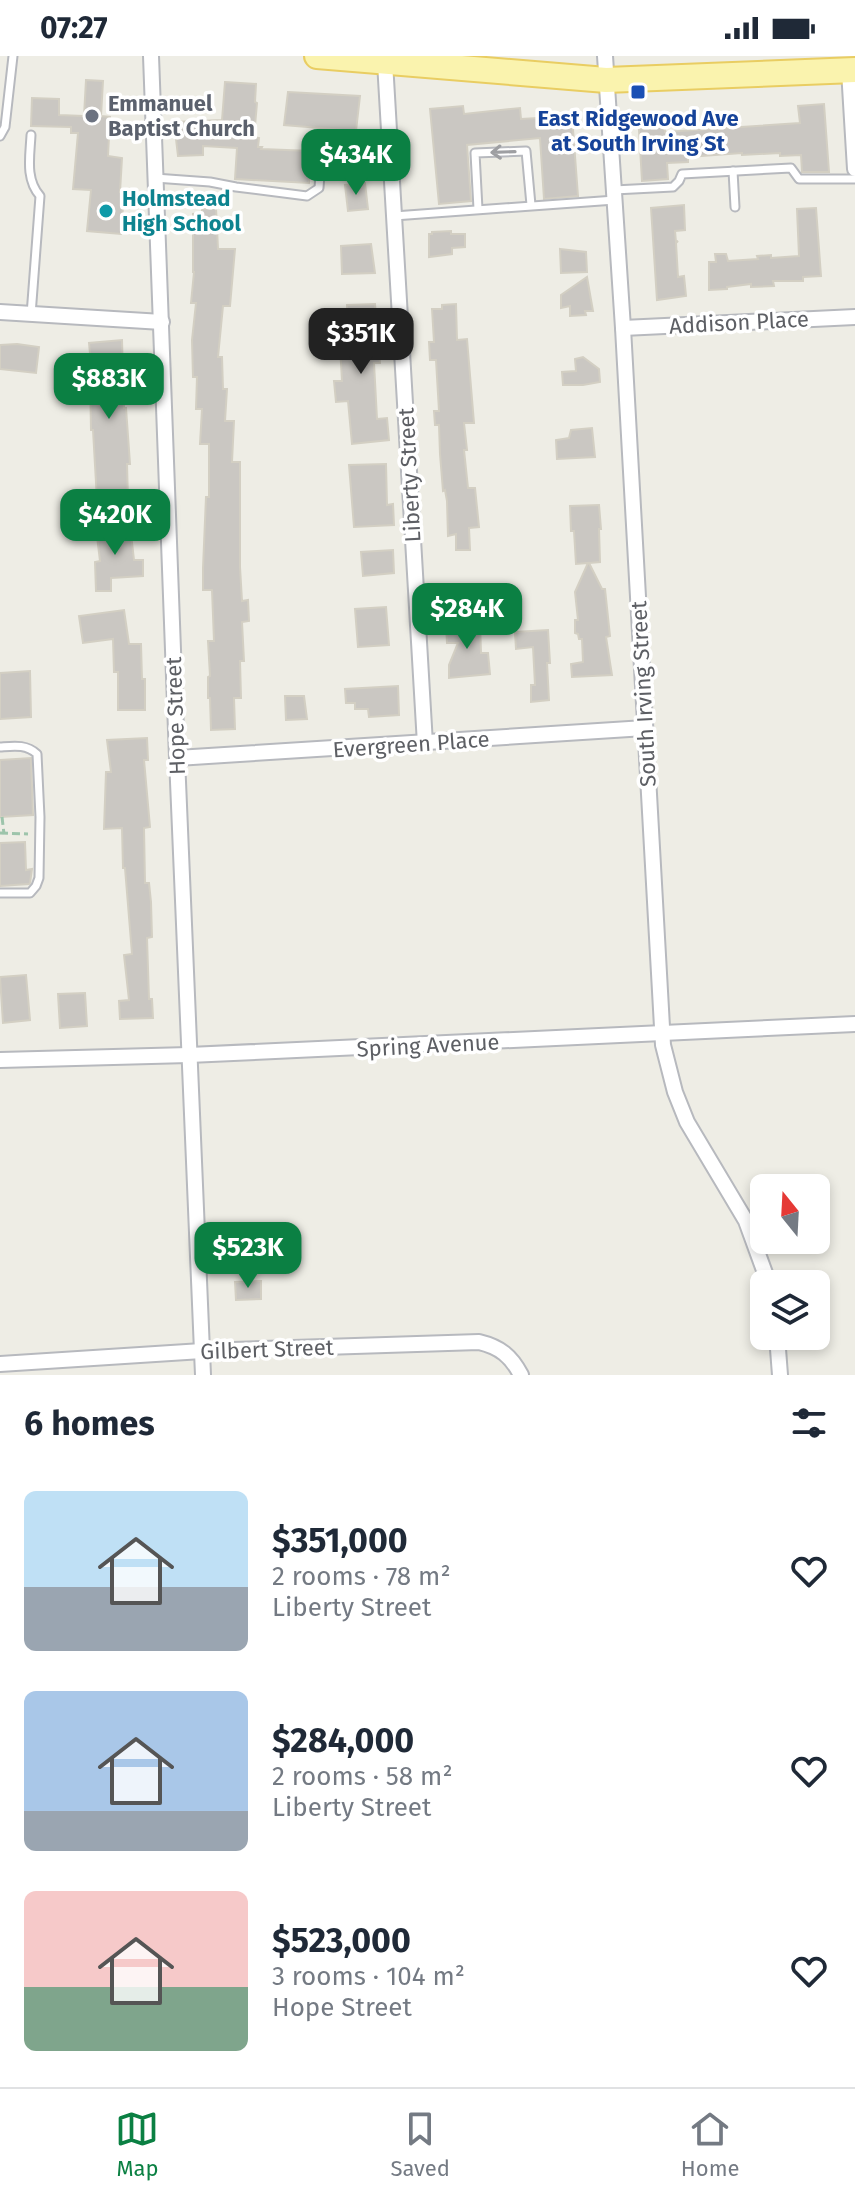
<!DOCTYPE html>
<html lang="en">
<head>
<meta charset="utf-8">
<style>
  :root { --surface:#fff; --page:#f2f2f3; --text:#1f2937; --muted:#747a83; --line:#e0e1e3; --accent:#0b8043 }
  body { margin:0; font-family:"Fira Sans",sans-serif; background:var(--page); color:var(--text); height:100vh; display:flex; flex-direction:column; font-size:30px; white-space:nowrap }
  * { box-sizing:border-box; margin:0 }
  p { font-size:26px; color:var(--muted) }
  .icon { flex:none; width:44px; height:44px; fill:none; stroke:currentColor; stroke-width:2; stroke-linecap:round; stroke-linejoin:round }
  .map { position:relative; height:1319px; overflow:hidden }
  .drawer { display:flex; flex-direction:column; background:var(--surface); flex:1 }
  .drawer>* { flex:none }
  .needle { width:52px; rotate:342deg }
  .fabs { position:absolute; left:750px; top:1118px; display:grid; gap:16px }
  .fabs a { display:grid; place-items:center; width:80px; height:80px; border-radius:12px; background:var(--surface); box-shadow:0 4px 12px #0003; font-size:40px }
  .price { position:absolute; translate:-50% -68px; padding:0 18px; border-radius:16px; background:var(--accent); color:#fff; font-size:26px; line-height:52px; filter:drop-shadow(0 2px 4px #0008) }
  .price::after { content:''; position:absolute; left:50%; top:48px; width:24px; height:18px; margin-left:-12px; background:inherit; clip-path:polygon(0 0,100% 0,50% 100%) }
  .price.selected { background:#222; color:#fff }
  ul { padding:0; list-style:none }
  li { display:flex; align-items:center; gap:24px; height:200px; padding:0 24px }
  li span { display:grid; place-items:center; flex:none; width:224px; height:160px; border-radius:12px; color:#555 }
  li>.icon { margin-inline-start:auto }
  span .icon { width:96px; height:96px; fill:#fffc; stroke-width:1 }
  li b { font-size:34px }
  h2 { display:flex; justify-content:space-between; align-items:center; height:96px; padding:0 24px; font-size:34px }
  .status { display:flex; justify-content:space-between; align-items:center; height:56px; padding:0 40px; background:var(--surface); direction:ltr }
  .status svg { height:22px; fill:currentColor }
  .menu { display:flex; justify-content:space-around; align-items:center; height:112px; border-top:2px solid var(--line); background:var(--surface); font-size:22px; color:var(--muted) }
  .menu a { display:grid; justify-items:center; gap:4px }
  .menu .selected { color:var(--accent) }
  .map>svg:first-child { display:block }
  .building { fill:#cac7c2; stroke:#d3cfc3; stroke-width:2 }
  .lines { fill:none; stroke-linecap:round; stroke-linejoin:round }
  .lane-casing { stroke:#b7b9be; stroke-width:11 }
  .street-casing { stroke:#b7b9be; stroke-width:18 }
  .primary-casing { stroke:#e9cd62; stroke-width:28 }
  .path { stroke:#9dc4ab; stroke-width:3; stroke-dasharray:8 4; stroke-linecap:butt }
  .lane { stroke:#fff; stroke-width:7 }
  .street { stroke:#fff; stroke-width:14 }
  .primary { stroke:#faf3ae; stroke-width:24 }
  .oneway { stroke:#9e9fa2 }
  .transit-dot { fill:#1a4fb4; stroke:#fff; stroke-width:3 }
  .worship-dot { fill:#6b7280; stroke:#fff; stroke-width:3 }
  .culture-dot { fill:#0f9aa8; stroke:#fff; stroke-width:3 }
  .labels { text-anchor:middle; stroke-width:7; stroke-linejoin:round; paint-order:stroke }
  .worship-label { font-size:22px; font-weight:bold; fill:#5b616d; stroke:#fff; text-anchor:start }
  .transit-label { font-size:22px; font-weight:bold; fill:#164399; stroke:#fff }
  .culture-label { font-size:22px; font-weight:bold; fill:#0d838f; stroke:#fff; text-anchor:start }
  .street-label { font-size:22px; fill:#5d5f64; stroke:#fff }
</style>
</head>
<body>
<div class="status"><b>07:27</b><svg viewBox="0 0 49 12"><path d="M0 12V9h3v3zM5 12V6h3v6zM10 12V3h3v9zM15 12V0h3v12zM26 1h20v11H26zM47 4h2v5h-2z"/></svg></div>
<div class="map">
<svg width="855" height="1319" viewBox="0 0 855 1319">
  <rect width="100%" height="100%" fill="#eeede5"/>
  <g class="building">
    <polygon points="86,24 103,25 101,60 110,61 108,100 122,102 120,136 124,136 121,178 87,175 91,134 73,133 78,77 71,77 71,71 31,70 32,42 59,43 59,59 84,60"/>
    <polygon points="225,26 256,28 255,46 257,47 254,81 259,82 258,91 262,91 261,93 311,95 309,127 235,123 237,92 203,90 203,99 178,100 174,66 222,64"/>
    <polygon points="288,36 360,40 356,75 284,69"/>
    <polygon points="824,48 829,116 802,116 801,99 780,100 780,97 742,99 742,97 688,101 688,106 667,107 668,123 642,125 638,57 663,56 665,76 800,67 798,50"/>
    <polygon points="463,50 464,58 520,52 521,63 572,60 578,140 544,143 540,82 467,89 471,145 439,148 430,53"/>
    <polygon points="365,127 368,153 348,155 345,129"/>
    <polygon points="684,149 685,174 675,175 676,186 678,185 676,187 678,221 684,220 686,240 657,244 651,152"/>
    <polygon points="216,152 218,193 235,193 230,250 223,250 218,301 222,301 223,333 227,333 225,365 234,365 232,406 240,406 240,511 242,545 248,544 249,565 242,566 244,605 240,605 241,642 234,642 235,673 211,674 210,642 208,642 208,621 210,620 208,585 214,585 212,534 203,534 203,512 206,441 209,441 209,388 200,388 202,353 196,353 197,321 193,321 192,284 196,247 191,247 194,216 193,216 193,158 202,157 202,153"/>
    <polygon points="816,152 821,220 803,221 803,225 773,225 774,230 751,231 751,228 727,231 727,233 709,234 709,206 716,206 715,198 726,198 728,205 758,203 757,200 771,199 771,202 799,200 797,153"/>
    <polygon points="451,175 451,178 465,178 465,191 452,192 452,198 429,201 429,178 432,178 432,176"/>
    <polygon points="371,188 375,217 342,218 341,190"/>
    <polygon points="560,193 586,196 587,216 561,217"/>
    <polygon points="587,221 593,255 585,255 586,259 570,260 570,250 561,252 561,239"/>
    <polygon points="375,248 380,307 374,307 377,363 387,362 389,384 352,388 348,345 336,346 334,325 342,325 340,289 349,288 347,249"/>
    <polygon points="456,248 457,284 467,283 474,367 464,367 467,394 464,394 468,432 475,432 479,471 469,472 470,494 456,494 456,478 448,480 447,445 445,434 443,435 440,398 439,369 435,369 434,355 439,355 436,304 430,304 429,286 434,286 432,253 442,253 442,249"/>
    <polygon points="122,284 124,352 126,352 130,408 127,408 128,444 97,444 93,374 91,374 90,319 92,319 89,287"/>
    <polygon points="17,288 39,291 36,317 0,313 0,289"/>
    <polygon points="583,301 599,313 600,326 583,329 563,329 562,316 576,315 575,303"/>
    <polygon points="592,372 595,401 557,403 556,384 569,382 571,374"/>
    <polygon points="386,408 387,449 393,448 394,469 354,471 349,409"/>
    <polygon points="599,449 601,473 599,473 600,506 589,507 602,533 605,533 610,580 606,581 612,619 572,621 571,608 583,606 582,583 579,583 578,578 575,577 575,564 578,564 575,536 588,507 576,508 574,475 571,475 570,450"/>
    <polygon points="130,469 134,504 143,504 143,520 111,522 111,535 96,535 95,506 100,505 96,472"/>
    <polygon points="393,494 394,517 363,520 361,496"/>
    <polygon points="476,528 476,544 450,547 450,529"/>
    <polygon points="386,551 389,589 358,591 355,553"/>
    <polygon points="124,554 129,588 141,588 142,623 145,623 145,654 118,654 118,616 114,616 113,583 83,587 79,560"/>
    <polygon points="480,567 481,597 488,597 490,618 449,622 449,609 458,587 447,587 446,568"/>
    <polygon points="548,574 550,607 547,607 549,644 531,646 531,629 535,629 533,591 516,593 515,576"/>
    <polygon points="30,615 31,661 0,663 0,617"/>
    <polygon points="398,630 399,659 369,661 368,653 355,653 355,647 346,647 345,633"/>
    <polygon points="285,640 304,640 307,663 286,664"/>
    <polygon points="147,682 148,704 144,704 150,771 144,772 145,827 149,827 151,846 152,881 147,882 149,943 152,943 153,962 120,963 119,945 129,944 124,899 132,898 125,812 123,812 122,772 104,773 106,716 111,716 107,684"/>
    <polygon points="31,702 33,759 0,761 0,704"/>
    <polygon points="25,786 26,814 32,813 30,827 29,828 0,830 0,787"/>
    <polygon points="26,919 30,964 3,967 0,921"/>
    <polygon points="85,937 87,970 60,972 58,938"/>
    <polygon points="261,1225 261,1243 236,1244 235,1226"/>
  </g>
  <g class="lines">
    <g class="lane-casing">
      <g id="lane">
        <path d="M 31,79 C 30,100 25,123 40,140 L 31,259"/>
        <polyline points="0,80 5,71 13,0"/>
        <polyline points="733,115 735,151"/>
        <polyline points="155,122 210,126 236,131 307,140 319,132 322,90 327,85 389,81"/>
        <polyline points="614,134 673,131 679,125 682,118 791,112 799,123 855,123"/>
        <polyline points="478,153 475,97 526,95 531,149"/>
        <polyline points="394,160 615,144"/>
        <path d="M 0,691 C 14,690 26,688 37,698 L 40,761 L 39,822 L 36,830 L 30,837 L 0,837"/>
      </g>
    </g>
    <g class="street-casing">
      <g id="street">
        <polyline points="151,0 177,702 203,1319"/>
        <polyline points="605,0 623,272 663,989 675,1036 687,1066 746,1165 769,1228"/>
        <polyline points="385,6 425,688"/>
        <polyline points="849,14 855,113"/>
        <polyline points="0,256 162,266"/>
        <polyline points="623,272 855,261"/>
        <polyline points="177,702 645,672"/>
        <polyline points="0,1004 189,999 855,968"/>
        <polyline points="777,1280 780,1319"/>
        <path d="M 0,1308 L 202,1295 L 479,1286 C 500,1291 511,1300 521,1319"/>
      </g>
    </g>
    <g class="primary-casing">
      <polyline id="primary" points="317,0 606,24 855,14"/>
    </g>
    <g class="path">
      <polyline points="2,761 4,778"/>
      <polyline points="0,777 28,778"/>
    </g>
    <use href="#lane" class="lane"/>
    <use href="#street" class="street"/>
    <use href="#primary" class="primary"/>
  </g>
  <defs><path id="oneway-shaft" d="M-6 0H5M1.5-3L5.5 0L1.5 3" fill="none" stroke-width="1.6" stroke-linecap="round" stroke-linejoin="round" transform="scale(2)"/></defs>
  <use class="oneway" href="#oneway-shaft" transform="translate(503 96) rotate(178)"/>
  <rect class="transit-dot" x="630" y="28" width="16" height="16" rx="4"/>
  <circle class="worship-dot" cx="92" cy="60" r="8"/>
  <circle class="culture-dot" cx="106" cy="155" r="8"/>
  <g class="labels">
    <g class="worship-label">
      <text x="108" y="55">Emmanuel<tspan x="108" dy="25">Baptist Church</tspan></text>
    </g>
    <g class="transit-label">
      <text x="638" y="70">East Ridgewood Ave<tspan x="638" dy="25">at South Irving St</tspan></text>
    </g>
    <g class="culture-label">
      <text x="122" y="150">Holmstead<tspan x="122" dy="25">High School</tspan></text>
    </g>
    <g class="street-label">
      <text transform="translate(739 266) rotate(-3)" y="8">Addison Place</text>
      <text transform="translate(409 419) rotate(-93)" y="8">Liberty Street</text>
      <text transform="translate(643 638) rotate(-93)" y="8">South Irving Street</text>
      <text transform="translate(175 660) rotate(-92)" y="8">Hope Street</text>
      <text transform="translate(411 688) rotate(-4)" y="8">Evergreen Place</text>
      <text transform="translate(428 989) rotate(-3)" y="8">Spring Avenue</text>
      <text transform="translate(267 1293) rotate(-2)" y="8">Gilbert Street</text>
    </g>
  </g>
</svg>
<div class="fabs">
<a><svg class="needle" viewBox="-14 -14 28 28"><path d="M0-13l5 13h-10z" fill="#e53935"/><path d="M0 13l5-13h-10z" fill="#747a83"/></svg></a>
<a><svg class="icon" aria-label="layers" viewBox="0 0 24 24"><path d="M12 4l9 5-9 5-9-5zM3 14l9 5 9-5"/></svg></a>
</div>
<b class="price" style="left:356px;top:141px">$434K</b>
<b class="price selected" style="left:361px;top:320px">$351K</b>
<b class="price" style="left:109px;top:365px">$883K</b>
<b class="price" style="left:115px;top:501px">$420K</b>
<b class="price" style="left:467px;top:595px">$284K</b>
<b class="price" style="left:248px;top:1234px">$523K</b>
</div>
<section class="drawer">
<h2>6 homes<svg class="icon" aria-label="filters" viewBox="0 0 24 24"><path d="M4 7h16M4 17h16"/><circle cx="9" cy="7" r="2"/><circle cx="15" cy="17" r="2"/></svg></h2>
<ul>
<li><span style="background:linear-gradient(#bfe0f5 60%,#9aa5b1 0)"><svg class="icon" aria-label="home" viewBox="0 0 24 24"><path d="M3 11l9-7 9 7M6 9v11h12V9"/></svg></span><div><b>$351,000</b><p>2 rooms · 78 m²</p><p>Liberty Street</p></div><svg class="icon" aria-label="heart" viewBox="0 0 24 24"><path d="M12 20l-8-8c-3-5 5-10 8-4 3-6 11-1 8 4z"/></svg></li>
<li><span style="background:linear-gradient(#a9c7e8 75%,#9aa5b1 0)"><svg class="icon" aria-label="home" viewBox="0 0 24 24"><path d="M3 11l9-7 9 7M6 9v11h12V9"/></svg></span><div><b>$284,000</b><p>2 rooms · 58 m²</p><p>Liberty Street</p></div><svg class="icon" aria-label="heart" viewBox="0 0 24 24"><path d="M12 20l-8-8c-3-5 5-10 8-4 3-6 11-1 8 4z"/></svg></li>
<li><span style="background:linear-gradient(#f6c9c9 60%,#7fa58c 0)"><svg class="icon" aria-label="home" viewBox="0 0 24 24"><path d="M3 11l9-7 9 7M6 9v11h12V9"/></svg></span><div><b>$523,000</b><p>3 rooms · 104 m²</p><p>Hope Street</p></div><svg class="icon" aria-label="heart" viewBox="0 0 24 24"><path d="M12 20l-8-8c-3-5 5-10 8-4 3-6 11-1 8 4z"/></svg></li>
</ul>
</section>
<nav class="menu">
<a class="selected"><svg class="icon" aria-label="map" viewBox="0 0 24 24"><path d="M3 6l6-2 6 2 6-2v14l-6 2-6-2-6 2zM9 4v14M15 6v14"/></svg>Map</a>
<a><svg class="icon" aria-label="saved" viewBox="0 0 24 24"><path d="M7 4h10v16l-5-4-5 4z"/></svg>Saved</a>
<a><svg class="icon" aria-label="home" viewBox="0 0 24 24"><path d="M3 11l9-7 9 7M6 9v11h12V9"/></svg>Home</a>
</nav>
</body>
</html>
